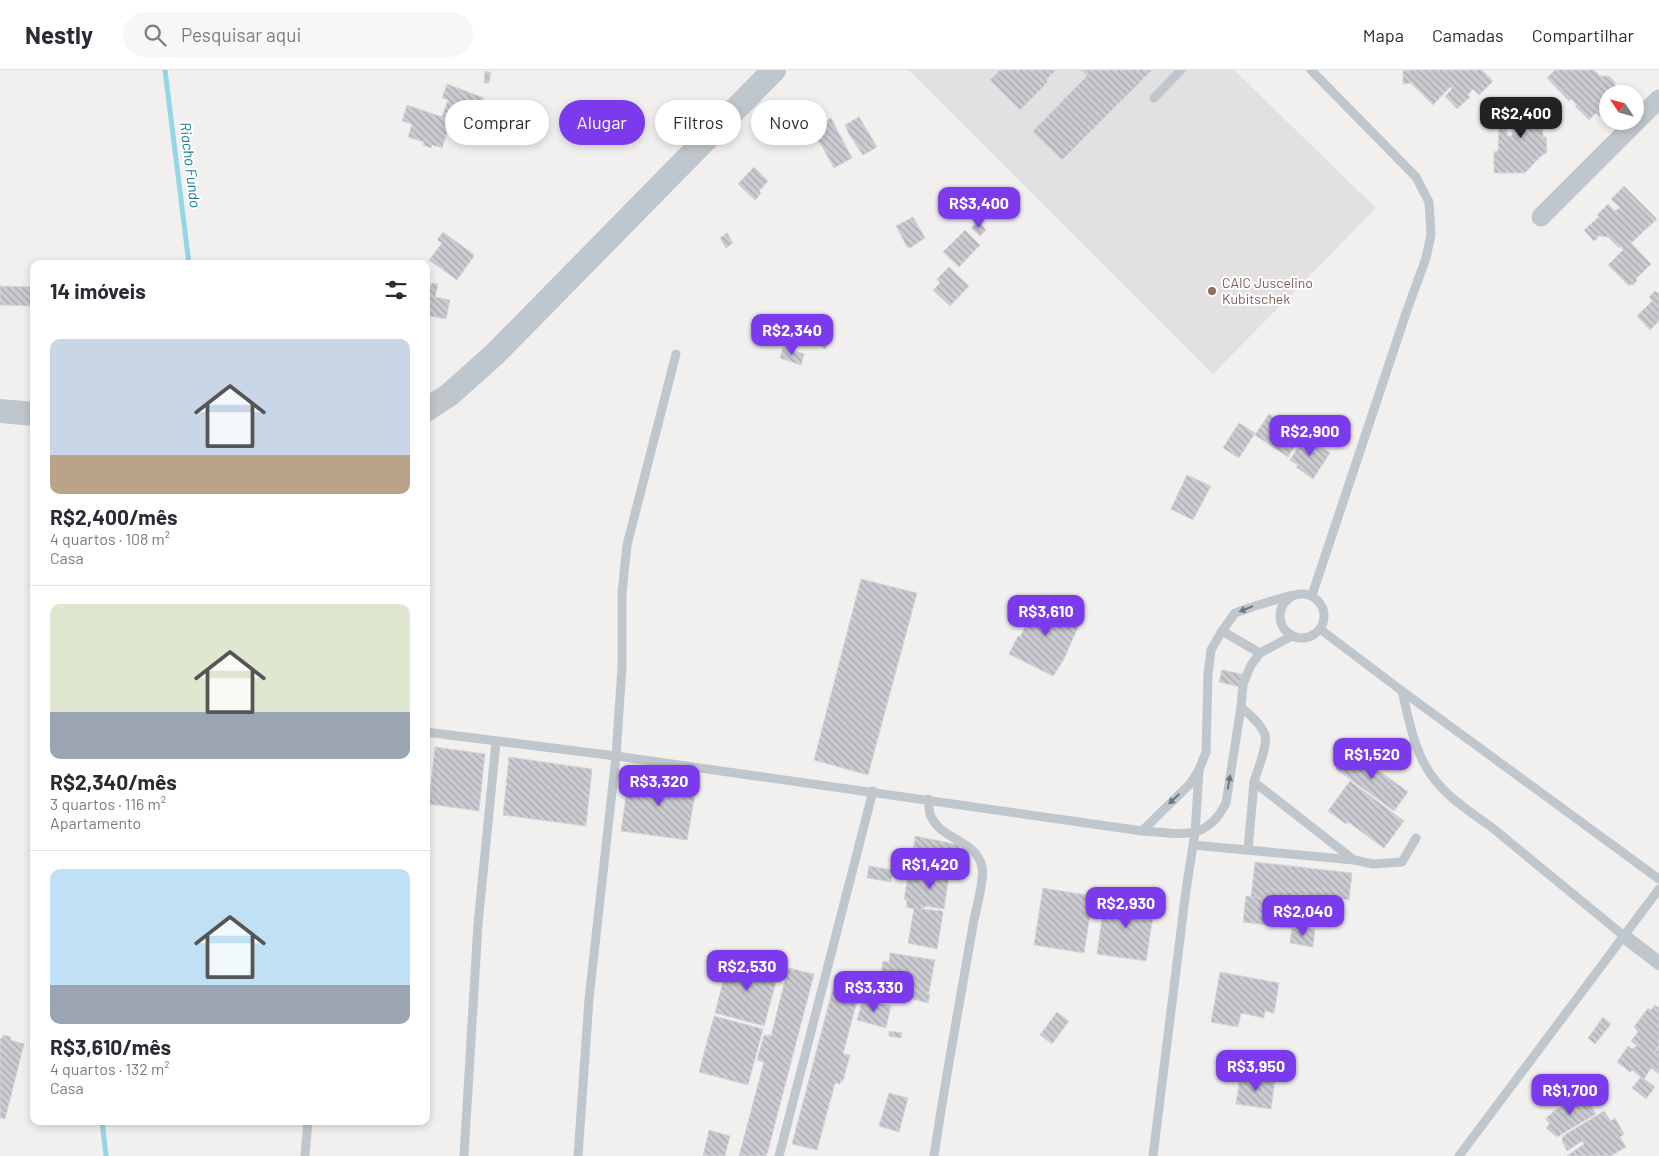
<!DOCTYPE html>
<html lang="pt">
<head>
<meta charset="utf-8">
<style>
  :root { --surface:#fff; --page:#f7f7f7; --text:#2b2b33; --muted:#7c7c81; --line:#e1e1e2; --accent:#7c3aed }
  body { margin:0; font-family:Barlow,sans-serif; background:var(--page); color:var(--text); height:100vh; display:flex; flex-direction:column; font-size:19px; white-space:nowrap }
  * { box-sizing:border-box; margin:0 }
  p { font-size:16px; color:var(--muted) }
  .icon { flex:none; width:28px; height:28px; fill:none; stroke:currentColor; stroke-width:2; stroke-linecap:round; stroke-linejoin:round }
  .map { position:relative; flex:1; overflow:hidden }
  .sheet { position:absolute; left:30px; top:190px; width:400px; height:865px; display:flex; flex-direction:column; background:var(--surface); border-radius:10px; box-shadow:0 2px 8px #0003 }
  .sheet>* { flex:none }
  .top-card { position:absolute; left:445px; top:30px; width:475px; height:45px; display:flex; gap:10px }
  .needle { width:32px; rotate:306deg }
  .controls { position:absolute; left:1599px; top:15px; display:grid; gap:10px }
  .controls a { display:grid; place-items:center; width:45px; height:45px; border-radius:50%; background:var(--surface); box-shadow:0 2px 8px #0003; font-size:25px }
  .price { position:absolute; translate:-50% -42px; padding:0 11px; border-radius:10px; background:var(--accent); color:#fff; font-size:16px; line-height:32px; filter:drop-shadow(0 1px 2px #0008) }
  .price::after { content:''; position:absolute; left:50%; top:30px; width:15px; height:11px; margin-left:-8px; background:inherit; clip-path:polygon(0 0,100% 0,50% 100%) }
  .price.current { background:#222; color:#fff }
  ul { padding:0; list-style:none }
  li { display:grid; align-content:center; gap:10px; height:265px; padding:0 20px }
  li+li { border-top:1px solid var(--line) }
  li span { display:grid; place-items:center; height:155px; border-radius:10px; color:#555 }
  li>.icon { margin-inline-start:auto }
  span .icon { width:90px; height:90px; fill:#fffc; stroke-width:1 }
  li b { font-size:21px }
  h2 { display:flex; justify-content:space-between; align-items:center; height:60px; padding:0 20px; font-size:21px }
  .tag { padding:0 18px; border-radius:22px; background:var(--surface); box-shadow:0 2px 8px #0003; font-size:18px; line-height:45px }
  .tag.current { background:var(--accent); color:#fff }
  header { display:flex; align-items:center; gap:30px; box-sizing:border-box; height:70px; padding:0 25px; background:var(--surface); border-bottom:1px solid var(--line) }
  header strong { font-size:24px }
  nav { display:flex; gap:28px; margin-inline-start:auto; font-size:18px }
  .search { width:350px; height:45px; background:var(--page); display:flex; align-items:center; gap:12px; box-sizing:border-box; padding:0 18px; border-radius:28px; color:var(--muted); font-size:19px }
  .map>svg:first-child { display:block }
  .education { fill:#e2e0e1 }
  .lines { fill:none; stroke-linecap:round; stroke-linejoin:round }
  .stream { stroke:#93d6e4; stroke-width:5 }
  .building { fill:url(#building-back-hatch); stroke:#d4d6da }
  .service { stroke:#bfc7cd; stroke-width:9 }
  .pedestrian { stroke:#bfc7cd; stroke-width:14 }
  .minor { stroke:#bfc7cd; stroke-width:19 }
  .tertiary { stroke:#bfc7cd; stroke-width:24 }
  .oneway { fill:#6c767d }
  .education-dot { fill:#8d6e63; stroke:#fff; stroke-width:2 }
  .labels { text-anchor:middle; stroke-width:4; stroke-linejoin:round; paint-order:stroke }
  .education-label { font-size:14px; fill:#785e54; stroke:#fff; text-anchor:start }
  .water-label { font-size:15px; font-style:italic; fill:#198096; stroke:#fff }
</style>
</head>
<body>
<header>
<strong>Nestly</strong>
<div class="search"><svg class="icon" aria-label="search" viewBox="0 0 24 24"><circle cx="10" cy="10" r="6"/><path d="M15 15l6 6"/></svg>Pesquisar aqui</div>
<nav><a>Mapa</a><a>Camadas</a><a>Compartilhar</a></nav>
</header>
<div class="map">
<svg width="1659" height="1086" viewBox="0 0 1659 1086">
  <defs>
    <pattern id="building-back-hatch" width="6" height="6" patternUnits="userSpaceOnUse" patternTransform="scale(1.25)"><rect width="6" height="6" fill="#caccd1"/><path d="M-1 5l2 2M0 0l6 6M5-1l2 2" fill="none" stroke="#a6a8ad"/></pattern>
  </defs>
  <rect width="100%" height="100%" fill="#f2efef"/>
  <polygon class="education" points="909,0 1234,0 1376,138 1213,304"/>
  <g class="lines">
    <g class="stream">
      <polyline points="165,0 189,194"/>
      <polyline points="102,1051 106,1086"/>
    </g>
  </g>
  <g class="building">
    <polygon points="1000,0 1056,0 1046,10 1048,12 1020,40 990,10"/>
    <polygon points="1081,0 1152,0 1062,90 1034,63 1033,61 1087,6"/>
    <polygon points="1413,0 1482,0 1493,11 1479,25 1473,19 1468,25 1470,27 1457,39 1445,26 1452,19 1450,17 1433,35 1411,13 1403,14 1403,1"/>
    <polygon points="1555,0 1594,0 1600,6 1609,6 1615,12 1615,21 1612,24 1608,24 1608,43 1606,41 1600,47 1596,43 1589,50 1576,37 1576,34 1571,29 1569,31 1547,8"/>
    <polygon points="485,1 491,3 489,13 484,13"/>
    <polygon points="447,14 484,28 473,57 442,47 448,30 442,28"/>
    <polygon points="1510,32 1542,32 1543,67 1546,67 1547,82 1539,88 1525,103 1494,103 1494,82 1498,81 1499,54 1507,54 1507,66 1512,66 1512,58 1510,58"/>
    <polygon points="407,35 451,50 442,78 432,75 431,78 423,75 424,72 408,67 412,54 402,51"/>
    <polygon points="859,47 877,77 863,85 849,64 845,55"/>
    <polygon points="831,48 852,88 834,98 822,76 815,67 811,69 807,62"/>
    <polygon points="754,97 768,111 759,121 761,123 755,130 738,114"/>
    <polygon points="1624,116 1657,149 1631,173 1651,194 1636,209 1637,211 1633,215 1631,214 1629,216 1608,195 1623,180 1621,176 1619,178 1608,167 1596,166 1598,168 1594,171 1584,160 1599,147 1597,145 1608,134 1615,141 1620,138 1611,129"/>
    <polygon points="913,147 925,168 910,178 907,177 896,156"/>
    <polygon points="978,151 986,160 980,166 971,158"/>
    <polygon points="965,160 980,175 959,197 943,182"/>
    <polygon points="443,162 473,184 474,186 457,210 429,190 442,173 437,170"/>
    <polygon points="727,163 733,173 726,178 720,168"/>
    <polygon points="949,197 969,216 950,236 933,220 940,213 937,209"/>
    <polygon points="432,213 438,214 435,227 450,230 446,249 426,245 426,214 431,215"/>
    <polygon points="0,216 34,217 34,236 0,235"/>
    <polygon points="1655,221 1659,224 1659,251 1650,260 1637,246 1652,231 1649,227"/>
    <polygon points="808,257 829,273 825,279 804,263"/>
    <polygon points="783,277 804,284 801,295 780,288"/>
    <polygon points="1269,344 1302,365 1288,387 1255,365"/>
    <polygon points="1239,353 1255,363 1239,388 1223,378"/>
    <polygon points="1305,366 1330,383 1313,409 1296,397 1298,395 1290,390"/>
    <polygon points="1187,405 1211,416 1193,450 1171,439"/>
    <polygon points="861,509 917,523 868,705 814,690"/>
    <polygon points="1040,527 1082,548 1064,589 1053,606 1009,584 1018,566 1020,567"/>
    <polygon points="1222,600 1242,604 1240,617 1219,612"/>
    <polygon points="435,677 485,684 479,741 429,734"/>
    <polygon points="1351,680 1408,722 1394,741 1336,699"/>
    <polygon points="509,687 592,699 586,756 503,745"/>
    <polygon points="629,704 697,713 687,770 621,761"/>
    <polygon points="1350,711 1404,751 1384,778 1348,752 1346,754 1328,741"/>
    <polygon points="915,766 960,775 956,799 950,799 944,839 925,836 925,838 921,838 921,839 942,841 943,843 937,879 908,873 914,839 906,837 907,830 904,829 908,806 924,809 926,801 938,803 939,797 942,797 943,795 912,790"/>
    <polygon points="1255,792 1352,803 1349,830 1300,824 1300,830 1303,830 1303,833 1251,827"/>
    <polygon points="869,796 893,800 891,812 867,808"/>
    <polygon points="1043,818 1093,826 1084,883 1034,875"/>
    <polygon points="1246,826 1303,833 1302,840 1306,840 1304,856 1306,856 1306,860 1243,852"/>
    <polygon points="1105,827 1155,834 1146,891 1097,884"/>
    <polygon points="1292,858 1315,859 1313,877 1290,873"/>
    <polygon points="890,883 935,890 929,922 927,922 927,923 930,924 928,933 913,929 915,919 884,914 886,905 881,904 883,891 889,892"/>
    <polygon points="729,888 779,901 764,956 715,943"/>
    <polygon points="788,898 814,904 769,1077 766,1086 739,1086 764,992 757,990 764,965 771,966"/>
    <polygon points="1220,902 1279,913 1274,943 1265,941 1264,948 1241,943 1238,957 1211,952"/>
    <polygon points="835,910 861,916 843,984 850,985 843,1011 841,1011 840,1014 835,1013 817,1080 792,1074"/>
    <polygon points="863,929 891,936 886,958 857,950"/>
    <polygon points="1655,935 1659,938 1659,976 1654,983 1659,977 1659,1004 1651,998 1644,1009 1655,1017 1646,1029 1632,1018 1641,1007 1632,1000 1630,1002 1617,992 1628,976 1632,979 1637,976 1631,971 1638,962 1634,957 1648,938 1651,940"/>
    <polygon points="1057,942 1069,951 1052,974 1040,965"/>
    <polygon points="714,946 763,959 748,1015 699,1002"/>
    <polygon points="1603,947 1611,954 1595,974 1588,968"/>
    <polygon points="889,961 902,963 901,968 889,966"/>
    <polygon points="3,965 11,967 10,970 24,974 5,1049 0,1048 0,968 2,969"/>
    <polygon points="1240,1006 1275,1010 1271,1039 1236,1034"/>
    <polygon points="889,1023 908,1028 899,1062 879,1056"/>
    <polygon points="1583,1023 1596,1044 1557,1067 1546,1058 1550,1053 1545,1049 1554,1041"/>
    <polygon points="1604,1041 1611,1051 1615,1048 1624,1064 1620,1067 1626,1077 1611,1086 1567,1086 1584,1074 1582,1071 1567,1081 1562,1071 1563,1066"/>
    <polygon points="709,1060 730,1066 725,1086 703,1086"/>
  </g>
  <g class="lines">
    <g class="service">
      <polyline points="1311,0 1416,107 1429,132 1431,165 1426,188 1406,243 1312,525"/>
      <polyline points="1154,28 1181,0"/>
      <circle cx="1302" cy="546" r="22"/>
      <polyline points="1320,559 1402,621 1659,809"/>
      <polyline points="1222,561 1260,583"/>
      <path d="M 1402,621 C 1409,650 1414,682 1432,706 C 1448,729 1473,743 1495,760 C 1538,795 1581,831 1624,866"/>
      <path d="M 1241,637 C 1250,645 1261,654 1265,665 C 1268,676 1257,701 1254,712 L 1354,790 L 1373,794 L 1402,792 L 1416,768"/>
      <path d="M 426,662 L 616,686 L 1142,761 C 1180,763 1206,773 1226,733 L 1241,637 L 1243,614 L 1251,595 L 1260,583 L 1292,566"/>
      <path d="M 928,729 C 929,734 929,740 930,744 C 939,770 976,769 982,797 C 985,812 974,844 972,861 C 959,936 945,1011 934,1086"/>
      <polyline points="1142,761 1190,714 1199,700 1206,682 1208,604 1211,580 1222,561 1235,543 1255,536 1292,525"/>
      <polyline points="1193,775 1354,790"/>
      <polyline points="1248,780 1254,712"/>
      <polyline points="305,1086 308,1051"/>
      <polyline points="464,1086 478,854 496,672"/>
      <polyline points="578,1086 589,929 616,686 622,597 622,523 627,475 676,284"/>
      <polyline points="779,1086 873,721"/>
      <polyline points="1153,1086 1186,820 1195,763 1199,700"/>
      <polyline points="1459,1086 1659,819"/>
    </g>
    <polyline class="pedestrian" points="1624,866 1659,893"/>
    <polyline class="minor" points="1541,147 1659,29"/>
    <g class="tertiary">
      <polyline points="426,340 449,325 495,284 774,0"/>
      <polyline points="0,341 34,344"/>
    </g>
  </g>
  <defs><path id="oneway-solid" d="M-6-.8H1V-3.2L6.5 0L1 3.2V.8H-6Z" transform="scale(1.25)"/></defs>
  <g class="oneway">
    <use href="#oneway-solid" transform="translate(1246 539) rotate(158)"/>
    <use href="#oneway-solid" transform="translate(1229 712) rotate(-81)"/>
    <use href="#oneway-solid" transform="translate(1174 729) rotate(137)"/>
  </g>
  <circle class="education-dot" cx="1212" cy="221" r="5"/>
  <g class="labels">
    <g class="education-label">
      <text x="1222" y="218">CAIC Juscelino<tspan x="1222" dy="16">Kubitschek</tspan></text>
    </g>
    <g class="water-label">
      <text transform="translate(190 95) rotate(83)" y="5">Riacho Fundo</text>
    </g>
  </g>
</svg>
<div class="controls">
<a><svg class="needle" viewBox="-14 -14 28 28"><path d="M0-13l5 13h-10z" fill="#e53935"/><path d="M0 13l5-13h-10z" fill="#7c7c81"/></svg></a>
</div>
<b class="price current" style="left:1521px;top:69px">R$2,400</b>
<b class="price" style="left:979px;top:159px">R$3,400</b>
<b class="price" style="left:792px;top:286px">R$2,340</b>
<b class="price" style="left:1310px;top:387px">R$2,900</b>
<b class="price" style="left:1046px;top:567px">R$3,610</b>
<b class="price" style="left:1372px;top:710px">R$1,520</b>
<b class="price" style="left:659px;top:737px">R$3,320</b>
<b class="price" style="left:930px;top:820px">R$1,420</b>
<b class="price" style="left:1126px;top:859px">R$2,930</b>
<b class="price" style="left:1303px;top:867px">R$2,040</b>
<b class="price" style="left:747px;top:922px">R$2,530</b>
<b class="price" style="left:874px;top:943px">R$3,330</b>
<b class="price" style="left:1256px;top:1022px">R$3,950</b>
<b class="price" style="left:1570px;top:1046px">R$1,700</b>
<div class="top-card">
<a class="tag">Comprar</a>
<a class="tag current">Alugar</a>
<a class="tag">Filtros</a>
<a class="tag">Novo</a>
</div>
<section class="sheet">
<h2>14 imóveis<svg class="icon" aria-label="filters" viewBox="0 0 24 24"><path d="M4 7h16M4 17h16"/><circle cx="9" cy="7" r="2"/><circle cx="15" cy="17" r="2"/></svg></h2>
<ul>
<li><span style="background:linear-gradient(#c9d6e8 75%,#b9a48a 0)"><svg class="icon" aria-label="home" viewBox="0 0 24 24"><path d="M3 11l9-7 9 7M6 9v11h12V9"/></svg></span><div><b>R$2,400/mês</b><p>4 quartos · 108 m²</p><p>Casa</p></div></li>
<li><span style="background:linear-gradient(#dfe7d0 70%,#9aa5b1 0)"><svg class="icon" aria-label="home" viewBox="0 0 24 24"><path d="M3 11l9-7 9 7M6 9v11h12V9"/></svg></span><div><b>R$2,340/mês</b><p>3 quartos · 116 m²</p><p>Apartamento</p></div></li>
<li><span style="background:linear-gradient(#bfe0f5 75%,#9aa5b1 0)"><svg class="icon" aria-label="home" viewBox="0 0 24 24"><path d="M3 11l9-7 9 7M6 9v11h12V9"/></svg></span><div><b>R$3,610/mês</b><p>4 quartos · 132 m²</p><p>Casa</p></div></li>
</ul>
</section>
</div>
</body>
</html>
